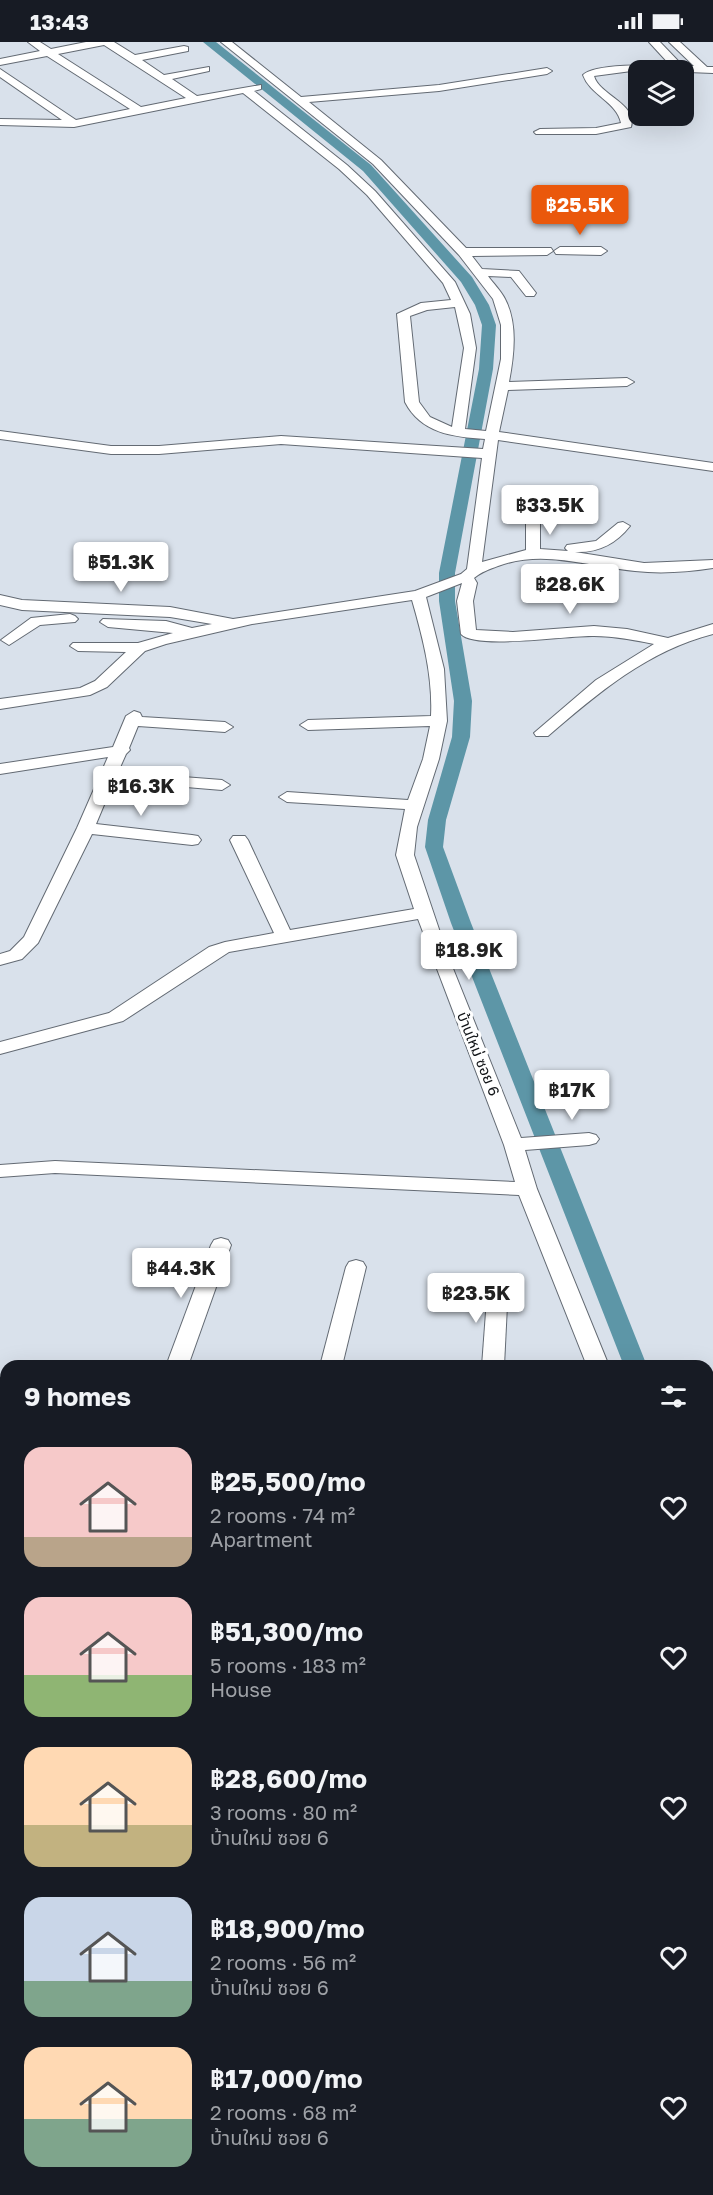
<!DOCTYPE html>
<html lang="en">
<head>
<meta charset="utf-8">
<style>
  :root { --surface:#171b24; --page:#242831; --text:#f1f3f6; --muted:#9ea1a6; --accent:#ea580c }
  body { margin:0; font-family:"Golos Text","Noto Sans Thai",sans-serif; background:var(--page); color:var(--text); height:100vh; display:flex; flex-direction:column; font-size:22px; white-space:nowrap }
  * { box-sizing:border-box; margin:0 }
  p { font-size:20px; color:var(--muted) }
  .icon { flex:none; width:33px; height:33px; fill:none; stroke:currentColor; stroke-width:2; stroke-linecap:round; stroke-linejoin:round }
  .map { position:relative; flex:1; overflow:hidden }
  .drawer { position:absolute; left:0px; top:1318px; width:714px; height:836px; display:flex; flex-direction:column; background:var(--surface); border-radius:18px 18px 0 0; box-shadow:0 6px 24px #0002 }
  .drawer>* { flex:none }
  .tools { position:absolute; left:628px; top:18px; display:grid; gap:12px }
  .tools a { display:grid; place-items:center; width:66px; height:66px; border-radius:12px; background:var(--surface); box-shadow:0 6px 24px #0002; font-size:30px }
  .price { position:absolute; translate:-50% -51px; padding:0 14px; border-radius:6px; background:#fff; color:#222; font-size:20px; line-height:39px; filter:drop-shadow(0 2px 3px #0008) }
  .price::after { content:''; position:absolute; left:50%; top:36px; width:18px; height:14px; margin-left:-9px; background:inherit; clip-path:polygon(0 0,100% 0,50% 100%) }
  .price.on { background:var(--accent); color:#fff }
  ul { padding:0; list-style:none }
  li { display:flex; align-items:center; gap:18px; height:150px; padding:0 24px }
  li span { display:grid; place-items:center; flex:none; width:168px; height:120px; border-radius:18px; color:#555 }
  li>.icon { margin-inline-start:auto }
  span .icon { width:72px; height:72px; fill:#fffc; stroke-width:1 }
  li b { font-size:26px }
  h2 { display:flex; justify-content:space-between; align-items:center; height:72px; padding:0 24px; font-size:26px }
  .status { display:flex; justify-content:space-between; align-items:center; height:42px; padding:0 30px; background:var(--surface); direction:ltr }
  .status svg { height:16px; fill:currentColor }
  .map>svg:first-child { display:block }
  .built { fill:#cbd7e7 }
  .green { fill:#cdd6b3 }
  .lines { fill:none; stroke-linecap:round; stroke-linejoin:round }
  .canal { fill:#5d96a7; fill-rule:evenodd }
  .street-casing { stroke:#636a73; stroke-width:2 }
  .street { fill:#fff; fill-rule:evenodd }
  .wall { fill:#b88e7d }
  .shaded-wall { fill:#967466 }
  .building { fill:#d6a591; stroke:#967466; stroke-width:1.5 }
  .labels { text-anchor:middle; stroke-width:6; stroke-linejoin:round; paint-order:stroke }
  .street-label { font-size:15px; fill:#121518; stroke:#fff }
</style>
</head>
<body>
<div class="status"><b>13:43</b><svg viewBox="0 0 49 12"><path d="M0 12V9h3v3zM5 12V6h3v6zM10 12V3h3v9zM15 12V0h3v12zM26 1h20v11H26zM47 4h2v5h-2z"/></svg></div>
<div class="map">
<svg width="713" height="2153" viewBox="0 0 713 2153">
  <rect width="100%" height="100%" fill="#d9e1eb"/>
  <polygon class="built" points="0,1650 6,1653 6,2148 708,2148 708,2036 713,2038 713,2153 0,2153"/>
  <polygon class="green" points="375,2148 426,2148 454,2153 348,2153"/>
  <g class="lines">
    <g class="canal">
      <polygon points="203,0 216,0 371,123 472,235 489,263 496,283 493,327 455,531 455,559 472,659 470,695 446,778 443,805 471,881 647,1324 624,1324 451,881 425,805 428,778 452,695 454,659 439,559 439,531 479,327 482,283 475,263 461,240 363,129"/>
      <polygon points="708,1581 713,1583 713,1623 708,1621"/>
    </g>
    <g class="street-casing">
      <g id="street">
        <path d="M 28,0 L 40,0 L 51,7 L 86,0 L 114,0 L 135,13 L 184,4 L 188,5 L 188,9 L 142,18 L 164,33 L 209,25 L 209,29 L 172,37 L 197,54 L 261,43 L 261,47 L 254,49 L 347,123 L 375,149 L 455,240 L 470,272 L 476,306 L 465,387 L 486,389 L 501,317 L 501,283 L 493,257 L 459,213 L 373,122 L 221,0 L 232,0 L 301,55 L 439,43 L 547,26 L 552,29 L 547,32 L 439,49 L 309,60 L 381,118 L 466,206 L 551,206 L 553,209 L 547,213 L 472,214 L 482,227 L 519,229 L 536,251 L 534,254 L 526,254 L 511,235 L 488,234 C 493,241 501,249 505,257 C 518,282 514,313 509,340 L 627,336 L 634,340 L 627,344 L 508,348 L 499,390 L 713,421 L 713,429 L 498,398 L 482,520 L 526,508 L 526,477 L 533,473 L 540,477 L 540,507 L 568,509 L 565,506 L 567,503 L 596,499 L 618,481 L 623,480 L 630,484 C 616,502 598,511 575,510 L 644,521 L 713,518 L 713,526 C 687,530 661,532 635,529 C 589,525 544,507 498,524 C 490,527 481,530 474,536 L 477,541 L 473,559 L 476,588 L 513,590 L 594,584 L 627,587 L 668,596 L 713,582 L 713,592 C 647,609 598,651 548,694 L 536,694 L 534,691 L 596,638 L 654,602 C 634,598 614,594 594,594 C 570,593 475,608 461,592 L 457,559 L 462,541 L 426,555 L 444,627 L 447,679 L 439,717 L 417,785 L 414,813 L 448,914 L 521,1096 L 589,1091 L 596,1093 L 599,1097 L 596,1101 L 589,1103 L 525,1108 L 537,1147 L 609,1324 L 587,1324 L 519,1153 L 55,1131 L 0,1135 L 0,1123 L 55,1119 L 515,1140 L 504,1103 L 418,877 L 229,910 L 123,979 L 0,1012 L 0,1000 L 109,971 L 209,905 L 225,900 L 274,891 L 230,798 L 233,794 L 245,794 L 248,798 L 290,888 L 414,867 L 396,813 L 405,767 L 287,760 L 279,755 L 287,750 L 408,758 L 423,717 L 430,684 L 308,688 L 300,683 L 308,678 L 431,674 C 433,635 423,596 412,558 L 252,582 L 166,602 L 145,609 L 107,645 L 90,653 L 0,667 L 0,657 L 80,646 L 95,639 L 126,610 L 78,609 L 70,604 L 73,601 L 138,601 L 173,591 L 108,585 L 100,580 L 103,577 L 166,579 L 192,586 L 212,582 L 170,575 L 22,568 L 0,563 L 0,553 L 22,558 L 170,565 L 233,577 L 415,549 L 461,532 L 467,527 L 482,416 L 281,402 L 159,412 L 111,412 L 0,397 L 0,389 L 111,404 L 159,404 L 281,394 L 483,407 L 485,397 C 453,395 421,391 405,360 L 397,272 L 421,261 L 451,258 L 443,241 L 367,153 L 339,127 L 243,51 L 74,85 L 0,83 L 0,77 L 62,78 L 0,35 L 0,27 L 76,78 L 130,67 L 47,14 L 0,23 L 0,17 L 40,9 ZM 104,3 L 186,56 L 141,65 L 58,12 ZM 455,265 L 464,306 L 452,385 L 430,375 L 419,360 L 410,274 L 427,268 Z"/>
        <path d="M 649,0 L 660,0 L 683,24 L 694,24 L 669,0 L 680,0 L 707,25 L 713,25 L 713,31 L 639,28 L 594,34 C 599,53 638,62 631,85 L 596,92 L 536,92 L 534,90 L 540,87 L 596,86 L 621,81 C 617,60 590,53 583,33 C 595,21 652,23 671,24 Z"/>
        <polygon points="560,205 601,205 607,209 601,213 556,212 554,209"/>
        <polygon points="70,572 75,574 78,577 75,580 40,583 9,603 1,598 31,576"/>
        <polygon points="134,669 140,671 142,675 225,680 233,685 225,690 138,684 129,706 130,708 126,712 118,730 222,738 230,743 222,748 114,739 96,782 192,793 198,794 201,798 198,802 192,803 92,792 38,901 22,917 0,923 0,912 10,909 24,895 77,786 108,715 0,732 0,722 113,705 126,674"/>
        <polygon points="221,1196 228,1198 231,1203 188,1324 166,1324 211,1203 214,1198"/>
        <polygon points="356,1218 363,1220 366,1225 342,1324 320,1324 346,1225 349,1220"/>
        <polygon points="498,1236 505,1238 508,1243 504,1324 482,1324 488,1243 491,1238"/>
        <polygon points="0,1336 6,1337 6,1353 0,1352"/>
        <polygon points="708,1769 713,1771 713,1816 708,1814"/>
      </g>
    </g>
    <use href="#street" class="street"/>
  </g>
  <g class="wall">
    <polygon points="6,1668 6,1706 0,1703 0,1674"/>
    <polygon points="6,1709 6,1768 4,1768 0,1783"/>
  </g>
  <g class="shaded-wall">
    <polygon points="2,1755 4,1768 0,1783 0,1764"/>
    <polygon points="6,1915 6,1935 0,1961 0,1941"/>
    <polygon points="138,2148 161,2148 162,2152 117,2153"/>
  </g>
  <g class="building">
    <polygon points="6,1668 6,1701 0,1699 0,1674"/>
    <polygon points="0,1709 6,1709 6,1755 2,1755 0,1764"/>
    <polygon points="0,1811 6,1812 6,1915 0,1941"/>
    <polygon points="61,2148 138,2148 117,2153 63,2153"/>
  </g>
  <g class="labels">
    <g class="street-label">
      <text transform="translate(478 1012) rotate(68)" y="5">บ้านใหม่ ซอย 6</text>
    </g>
  </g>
</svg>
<div class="tools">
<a><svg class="icon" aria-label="layers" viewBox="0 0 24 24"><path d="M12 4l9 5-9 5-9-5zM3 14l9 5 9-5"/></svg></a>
</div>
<b class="price on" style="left:580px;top:194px">฿25.5K</b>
<b class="price" style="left:550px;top:494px">฿33.5K</b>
<b class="price" style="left:121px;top:551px">฿51.3K</b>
<b class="price" style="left:570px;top:573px">฿28.6K</b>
<b class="price" style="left:141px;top:775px">฿16.3K</b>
<b class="price" style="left:469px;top:939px">฿18.9K</b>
<b class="price" style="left:572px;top:1079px">฿17K</b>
<b class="price" style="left:181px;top:1257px">฿44.3K</b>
<b class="price" style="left:476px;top:1282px">฿23.5K</b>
<section class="drawer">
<h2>9 homes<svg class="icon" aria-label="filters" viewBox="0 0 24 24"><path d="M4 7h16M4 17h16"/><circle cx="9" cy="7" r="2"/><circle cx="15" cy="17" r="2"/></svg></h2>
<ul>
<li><span style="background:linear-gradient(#f6c9c9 75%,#b9a48a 0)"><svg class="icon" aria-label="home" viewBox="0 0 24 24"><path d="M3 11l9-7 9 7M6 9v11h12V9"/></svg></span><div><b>฿25,500/mo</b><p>2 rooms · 74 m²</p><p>Apartment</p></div><svg class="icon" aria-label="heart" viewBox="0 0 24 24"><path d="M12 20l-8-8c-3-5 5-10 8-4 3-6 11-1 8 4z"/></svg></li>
<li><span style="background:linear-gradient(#f6c9c9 65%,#8fb573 0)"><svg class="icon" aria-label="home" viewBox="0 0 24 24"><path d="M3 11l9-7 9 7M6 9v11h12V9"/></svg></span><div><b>฿51,300/mo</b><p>5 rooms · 183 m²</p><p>House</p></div><svg class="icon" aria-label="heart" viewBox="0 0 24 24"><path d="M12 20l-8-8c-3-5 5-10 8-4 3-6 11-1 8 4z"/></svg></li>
<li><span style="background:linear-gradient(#ffd9b3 65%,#c2b280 0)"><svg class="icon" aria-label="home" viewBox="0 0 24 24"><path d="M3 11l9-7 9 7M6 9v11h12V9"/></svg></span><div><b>฿28,600/mo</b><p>3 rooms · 80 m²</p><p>บ้านใหม่ ซอย 6</p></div><svg class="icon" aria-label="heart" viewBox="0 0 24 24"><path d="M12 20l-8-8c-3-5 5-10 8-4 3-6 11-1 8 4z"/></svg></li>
<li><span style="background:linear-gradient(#c9d6e8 70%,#7fa58c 0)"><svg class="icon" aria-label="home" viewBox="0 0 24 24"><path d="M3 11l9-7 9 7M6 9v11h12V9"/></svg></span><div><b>฿18,900/mo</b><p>2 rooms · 56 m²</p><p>บ้านใหม่ ซอย 6</p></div><svg class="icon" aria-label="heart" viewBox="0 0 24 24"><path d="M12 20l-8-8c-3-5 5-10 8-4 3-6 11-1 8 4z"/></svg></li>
<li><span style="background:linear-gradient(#ffd9b3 60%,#7fa58c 0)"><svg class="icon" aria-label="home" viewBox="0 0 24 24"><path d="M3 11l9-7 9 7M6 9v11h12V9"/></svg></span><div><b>฿17,000/mo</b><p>2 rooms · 68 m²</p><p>บ้านใหม่ ซอย 6</p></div><svg class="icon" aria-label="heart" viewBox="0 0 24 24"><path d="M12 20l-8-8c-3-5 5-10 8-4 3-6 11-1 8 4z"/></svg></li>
</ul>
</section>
</div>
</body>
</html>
